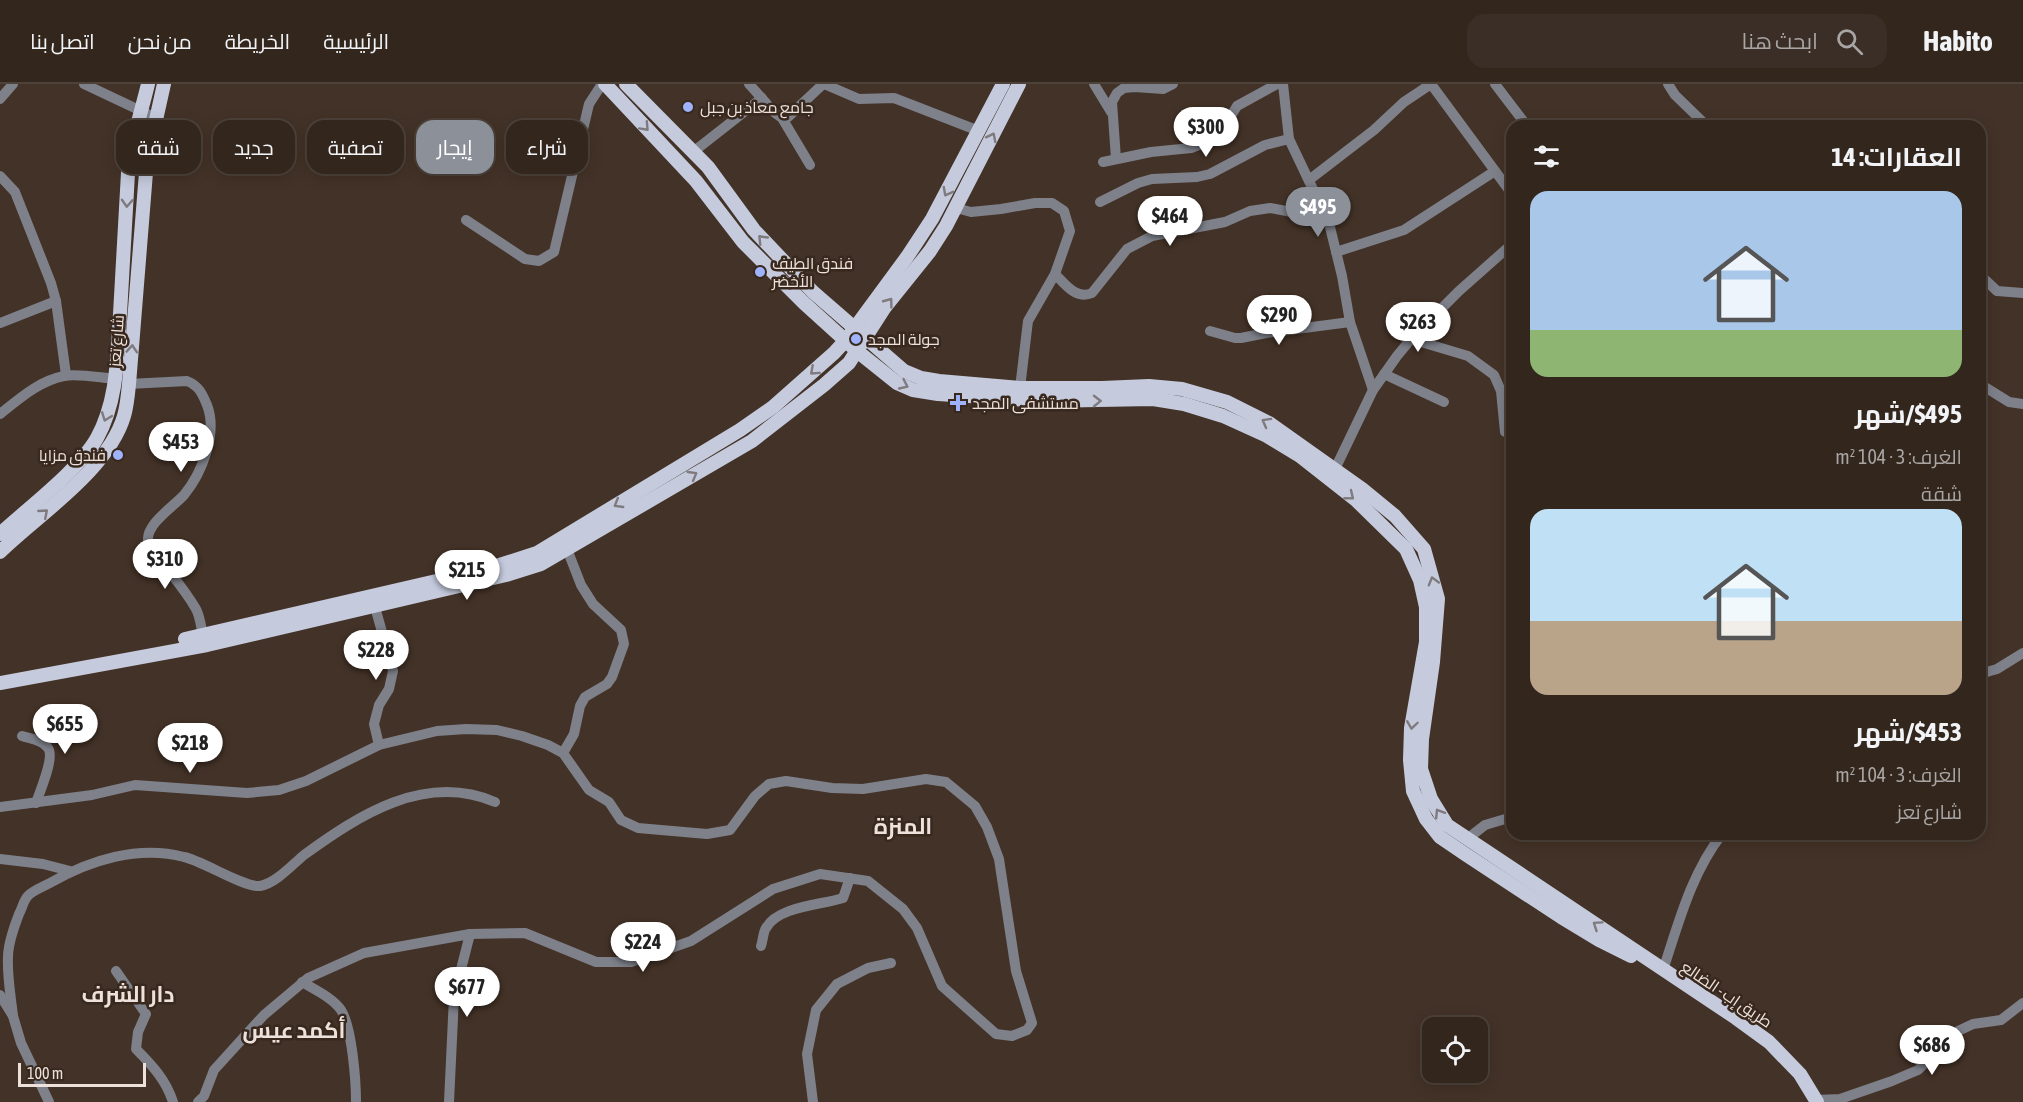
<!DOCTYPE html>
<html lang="ar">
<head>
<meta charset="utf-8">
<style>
  :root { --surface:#32261d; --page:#3a2e26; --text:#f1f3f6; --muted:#a8a5a4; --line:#4d433b; --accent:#8c9099 }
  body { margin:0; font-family:"Asap Condensed",Cairo,sans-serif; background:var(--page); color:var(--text); direction:rtl; height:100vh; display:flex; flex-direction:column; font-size:22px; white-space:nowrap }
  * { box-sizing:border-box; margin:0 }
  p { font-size:20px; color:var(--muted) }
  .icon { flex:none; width:33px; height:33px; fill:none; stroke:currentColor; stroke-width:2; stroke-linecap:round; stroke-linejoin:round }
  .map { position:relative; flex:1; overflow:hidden; direction:ltr }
  .sheet { position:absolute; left:1506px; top:36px; width:480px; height:720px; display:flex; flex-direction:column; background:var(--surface); border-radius:18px; box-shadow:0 3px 15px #0003,0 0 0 2px var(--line); direction:rtl }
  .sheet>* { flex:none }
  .top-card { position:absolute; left:18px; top:36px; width:570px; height:54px; direction:rtl; display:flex; gap:12px }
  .buttons { position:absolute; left:1422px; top:933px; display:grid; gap:12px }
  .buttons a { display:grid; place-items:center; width:66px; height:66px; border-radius:12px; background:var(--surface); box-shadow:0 3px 15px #0003,0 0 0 2px var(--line); font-size:30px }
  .scale { position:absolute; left:18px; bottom:15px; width:128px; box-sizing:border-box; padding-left:6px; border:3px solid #ede2db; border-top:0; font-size:16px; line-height:21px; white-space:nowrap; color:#ede2db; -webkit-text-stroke:4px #39281d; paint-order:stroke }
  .price { position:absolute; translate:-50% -51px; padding:0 14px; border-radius:21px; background:#fff; color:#222; font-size:20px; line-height:39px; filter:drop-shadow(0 2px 3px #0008) }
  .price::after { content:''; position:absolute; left:50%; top:36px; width:18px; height:14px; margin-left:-9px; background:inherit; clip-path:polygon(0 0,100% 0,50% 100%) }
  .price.selected { background:var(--accent); color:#fff }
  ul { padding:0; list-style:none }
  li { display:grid; align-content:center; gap:12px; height:318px; padding:0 24px }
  li span { display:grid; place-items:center; height:186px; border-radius:18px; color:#555 }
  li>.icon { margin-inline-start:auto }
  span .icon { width:108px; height:108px; fill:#fffc; stroke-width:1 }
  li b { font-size:26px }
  h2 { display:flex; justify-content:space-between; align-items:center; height:72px; padding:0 24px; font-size:26px }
  .tag { padding:0 21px; border-radius:18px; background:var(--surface); box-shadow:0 3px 15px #0003,0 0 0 2px var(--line); font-size:21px; line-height:54px }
  .tag.selected { background:var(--accent); color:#fff }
  header { display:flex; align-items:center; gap:36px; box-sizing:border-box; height:84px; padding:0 30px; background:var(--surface); border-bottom:2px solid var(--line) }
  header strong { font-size:28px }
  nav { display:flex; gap:33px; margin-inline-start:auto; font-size:21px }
  .search { width:420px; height:54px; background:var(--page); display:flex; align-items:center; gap:15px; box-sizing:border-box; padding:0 21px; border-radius:18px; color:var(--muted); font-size:22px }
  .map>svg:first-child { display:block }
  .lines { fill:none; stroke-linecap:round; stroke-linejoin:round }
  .minor { stroke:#7e818a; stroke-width:10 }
  .major { stroke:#c5cbdd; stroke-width:14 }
  .oneway { stroke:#7f7a7d }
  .poi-dot { fill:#9fb3fd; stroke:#39281d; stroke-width:2 }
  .labels { text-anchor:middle; stroke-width:5; stroke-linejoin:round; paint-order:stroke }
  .poi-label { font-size:16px; fill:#ede2db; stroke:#39281d; text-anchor:start }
  .street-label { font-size:16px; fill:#ede2db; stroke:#39281d }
  .district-label { font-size:22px; font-weight:bold; fill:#ede2db; stroke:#39281d }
</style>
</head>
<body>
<header>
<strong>Habito</strong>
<div class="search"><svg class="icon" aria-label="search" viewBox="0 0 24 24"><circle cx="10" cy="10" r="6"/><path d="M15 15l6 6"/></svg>ابحث هنا</div>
<nav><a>الرئيسية</a><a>الخريطة</a><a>من نحن</a><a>اتصل بنا</a></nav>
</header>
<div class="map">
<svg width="2023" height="1018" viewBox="0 0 2023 1018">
  <rect width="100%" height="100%" fill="#433227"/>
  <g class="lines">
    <g class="minor">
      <polyline points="84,0 156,34"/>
      <polyline points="749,0 775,29 782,34 810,81"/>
      <polyline points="824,0 859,15 894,14 979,47"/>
      <polyline points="1094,0 1111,28"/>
      <polyline points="1283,0 1289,55 1329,139 1342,192 1350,238 1373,306"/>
      <polyline points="1495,0 1527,42"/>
      <polyline points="1668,0 1675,11 1707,42"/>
      <polyline points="0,15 13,0"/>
      <polyline points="782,34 788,33 823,0"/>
      <polyline points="693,68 762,14"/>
      <polyline points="1980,74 1982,85 1980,87"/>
      <polyline points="1116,75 1112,18 1117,9 1124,4 1135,3 1163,5 1173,0"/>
      <polyline points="1103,78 1151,68 1191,64 1207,58 1223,45 1237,22 1277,0"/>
      <polyline points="0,92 15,108 51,199 56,217 66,291"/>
      <polyline points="1309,96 1374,46 1404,18 1431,0 1512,110"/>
      <polyline points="1100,118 1138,99 1152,95 1197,93 1210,90 1265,61 1289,55"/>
      <polyline points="956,124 971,128 1001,125 1035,119 1052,119 1064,127 1070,147 1055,190 1028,237 1020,304"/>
      <polyline points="466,136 525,175 539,177 554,168 589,20 602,0"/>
      <polyline points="1336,168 1404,146 1495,87"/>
      <path d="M 1055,190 C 1065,200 1076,216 1092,209 L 1127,165 L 1152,152 L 1225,138 L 1250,127 L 1270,124 L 1297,129 L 1322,123"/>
      <polyline points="1980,191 1997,207 2023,209"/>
      <polyline points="0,239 56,217"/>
      <polyline points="1210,247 1235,254 1241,254 1266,249 1350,238"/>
      <polyline points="1411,255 1468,272 1494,291 1501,307 1505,348"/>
      <polyline points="1384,290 1444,318"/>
      <path d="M 129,300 L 187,297 C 199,302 202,309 207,321 C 218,349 202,389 184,411 C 173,423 146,440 148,457 C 149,470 164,481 172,491 C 180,501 189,513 196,525 C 200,532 201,543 203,552"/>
      <polyline points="1980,300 2009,318 2023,320"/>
      <path d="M 0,330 C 20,314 39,297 64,292 C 78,289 101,294 116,295"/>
      <polyline points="1335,385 1373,306 1397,272 1411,255 1459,207 1512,160"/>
      <polyline points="375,523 393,587 389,605 379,621 374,640 379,661"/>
      <polyline points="1980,590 1997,585 2023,569"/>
      <path d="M 22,652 C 31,655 43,656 48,664 C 55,673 40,707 36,719"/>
      <polyline points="563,669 574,650 580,622 585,613 607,600 612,593 624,560 621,546 593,520 581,501 567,465"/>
      <polyline points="0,723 92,711 135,701 247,709 279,706 306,697 379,661 437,647 466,645 497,646 522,652 548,661 563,669 589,706 609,718 621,736 638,744 707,750 730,746 755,712 769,700 786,697 832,704 863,705 926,695 946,698 975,722 987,743 999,775 1016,887 1032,939 1027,946 1012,952 996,950 942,902 917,844 903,825 868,797 820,790 773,805 691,857 631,878 596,878 525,849 470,850 364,869 308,894 264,931 214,986 204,1012 198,1018"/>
      <polyline points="1467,755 1485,741 1512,733"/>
      <polyline points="0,775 43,780 70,787"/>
      <path d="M 761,862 C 763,857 763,848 766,844 C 778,822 822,821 843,814 L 850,794"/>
      <path d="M 1663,886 C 1679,838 1691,790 1722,750"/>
      <path d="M 116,887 L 146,930 L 138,948 L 136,965 C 152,981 166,996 173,1018"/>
      <path d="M 302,898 C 314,905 333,914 341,926 C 352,943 356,997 356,1018"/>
      <polyline points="0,911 13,932 21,959 49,1018"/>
      <path d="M 13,932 C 11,913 7,893 8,873 C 8,860 14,843 19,830 C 22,825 23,818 27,813 C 31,807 43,803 50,799 C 90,776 138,761 184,773 C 203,777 245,804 260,802 C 276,799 292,781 304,771 C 359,731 425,688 495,718"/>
      <polyline points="1816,1016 1840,1015 1892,997 1918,986 1956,948 1973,940 2001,936 2023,919"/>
      <polyline points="449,1018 454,913 470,850"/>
      <polyline points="813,1018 807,970 816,926 837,900 868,884 891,879"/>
    </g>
    <g class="major">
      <polyline points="605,0 696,97 743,158 804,219 857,267 897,299 913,306 938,310 1043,317 1153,315 1184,320 1223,332 1267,352 1300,372 1356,416 1406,465 1420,496 1426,523 1426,558 1411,644 1410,676 1413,707 1426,735 1440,753 1465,770 1561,833 1599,856 1631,872"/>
      <polyline points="626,0 708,83 754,146 813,208 904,287 921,294 939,297 1020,304 1102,304 1149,302 1182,305 1227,318 1269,339 1362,405 1395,432 1424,465 1438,515 1433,578 1422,655 1421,685 1431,715 1447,741 1736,934 1769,958 1800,990 1817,1018"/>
      <path d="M 0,450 C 28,424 79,386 97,354 C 118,316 117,272 120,230 C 123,183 125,136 128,89 C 131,59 141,29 148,0"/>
      <path d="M 0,468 C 39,430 108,386 124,332 C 127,322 128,311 129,300 L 147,76 L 164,0"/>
      <polyline points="185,555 484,486 537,469 740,346 773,323 834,269 846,256 907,173 932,135 1003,0"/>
      <polyline points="0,599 207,561 506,491 541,480 752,357 824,301 849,279 885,223 930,167 946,142 1019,0"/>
    </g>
  </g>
  <defs><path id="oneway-chevron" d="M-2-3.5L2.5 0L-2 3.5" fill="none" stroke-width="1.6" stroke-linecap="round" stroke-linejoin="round" transform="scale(1.5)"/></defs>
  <g class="oneway">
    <use href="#oneway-chevron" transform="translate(645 43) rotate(47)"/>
    <use href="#oneway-chevron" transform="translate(992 53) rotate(-63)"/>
    <use href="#oneway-chevron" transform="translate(947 108) rotate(118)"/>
    <use href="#oneway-chevron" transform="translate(127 119) rotate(93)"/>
    <use href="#oneway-chevron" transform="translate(762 155) rotate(-134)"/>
    <use href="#oneway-chevron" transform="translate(889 218) rotate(-53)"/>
    <use href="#oneway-chevron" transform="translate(132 265) rotate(-86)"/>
    <use href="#oneway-chevron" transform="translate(814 287) rotate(138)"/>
    <use href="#oneway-chevron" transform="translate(904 301) rotate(25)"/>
    <use href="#oneway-chevron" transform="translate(1097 317) rotate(-1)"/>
    <use href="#oneway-chevron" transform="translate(106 333) rotate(111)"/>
    <use href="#oneway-chevron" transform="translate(1266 338) rotate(-151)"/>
    <use href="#oneway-chevron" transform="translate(693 391) rotate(-30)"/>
    <use href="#oneway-chevron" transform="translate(1350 412) rotate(39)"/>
    <use href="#oneway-chevron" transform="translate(618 420) rotate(149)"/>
    <use href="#oneway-chevron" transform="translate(44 429) rotate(-41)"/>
    <use href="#oneway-chevron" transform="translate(1433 497) rotate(-106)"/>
    <use href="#oneway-chevron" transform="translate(1412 641) rotate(98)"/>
    <use href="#oneway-chevron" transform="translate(1439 729) rotate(-122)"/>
    <use href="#oneway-chevron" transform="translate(1597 841) rotate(-146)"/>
  </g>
  <g class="poi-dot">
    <circle cx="688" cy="23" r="6"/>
    <circle cx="760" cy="188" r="6"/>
    <circle cx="856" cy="255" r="6"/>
    <path d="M955 310h6v6h6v6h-6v6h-6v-6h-6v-6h6z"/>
    <circle cx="118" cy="371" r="6"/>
  </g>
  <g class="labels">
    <g class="poi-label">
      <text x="700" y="29">جامع معاذ بن جبل</text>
      <text x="772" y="185">فندق الطيف<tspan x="772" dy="18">الأخضر</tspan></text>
      <text x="868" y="261">جولة المجد</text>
      <text x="972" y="325">مستشفى المجد</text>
      <text x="106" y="377" text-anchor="end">فندق مزايا</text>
    </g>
    <g class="street-label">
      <text transform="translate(116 257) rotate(-86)" y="6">شارع تعز</text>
      <text transform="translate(1727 910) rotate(34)" y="6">طريق إب - الضالع</text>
    </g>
    <g class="district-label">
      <text x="903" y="750">المنزة</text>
      <text x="128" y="918">دار الشرف</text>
      <text x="294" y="954">أكمد عيس</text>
    </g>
  </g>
</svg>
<div class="buttons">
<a><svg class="icon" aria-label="locate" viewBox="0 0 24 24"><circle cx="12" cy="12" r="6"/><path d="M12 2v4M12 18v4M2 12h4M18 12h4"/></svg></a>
</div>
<div class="scale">100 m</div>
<b class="price" style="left:1206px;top:74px">$300</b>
<b class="price selected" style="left:1318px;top:154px">$495</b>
<b class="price" style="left:1170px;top:163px">$464</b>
<b class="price" style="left:1279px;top:262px">$290</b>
<b class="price" style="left:1418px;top:269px">$263</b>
<b class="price" style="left:181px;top:389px">$453</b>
<b class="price" style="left:165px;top:506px">$310</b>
<b class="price" style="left:467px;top:517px">$215</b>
<b class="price" style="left:376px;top:597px">$228</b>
<b class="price" style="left:65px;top:671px">$655</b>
<b class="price" style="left:190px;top:690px">$218</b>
<b class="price" style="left:643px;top:889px">$224</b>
<b class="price" style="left:467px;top:934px">$677</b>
<b class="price" style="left:1932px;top:992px">$686</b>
<div class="top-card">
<a class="tag">شراء</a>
<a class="tag selected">إيجار</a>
<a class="tag">تصفية</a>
<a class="tag">جديد</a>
<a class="tag">شقة</a>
</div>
<section class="sheet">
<h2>العقارات: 14<svg class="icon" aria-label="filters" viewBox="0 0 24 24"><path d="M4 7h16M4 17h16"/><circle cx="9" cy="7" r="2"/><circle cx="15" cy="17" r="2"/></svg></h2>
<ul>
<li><span style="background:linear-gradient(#a9c7e8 75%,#8fb573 0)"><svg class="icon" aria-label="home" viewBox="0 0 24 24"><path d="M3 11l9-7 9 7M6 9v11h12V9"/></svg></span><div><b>$495/شهر</b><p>الغرف: 3 · 104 m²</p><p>شقة</p></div></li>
<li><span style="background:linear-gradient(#bfe0f5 60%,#b9a48a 0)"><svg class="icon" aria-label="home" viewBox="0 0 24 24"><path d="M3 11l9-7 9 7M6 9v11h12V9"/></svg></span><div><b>$453/شهر</b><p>الغرف: 3 · 104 m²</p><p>شارع تعز</p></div></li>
</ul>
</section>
</div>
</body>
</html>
